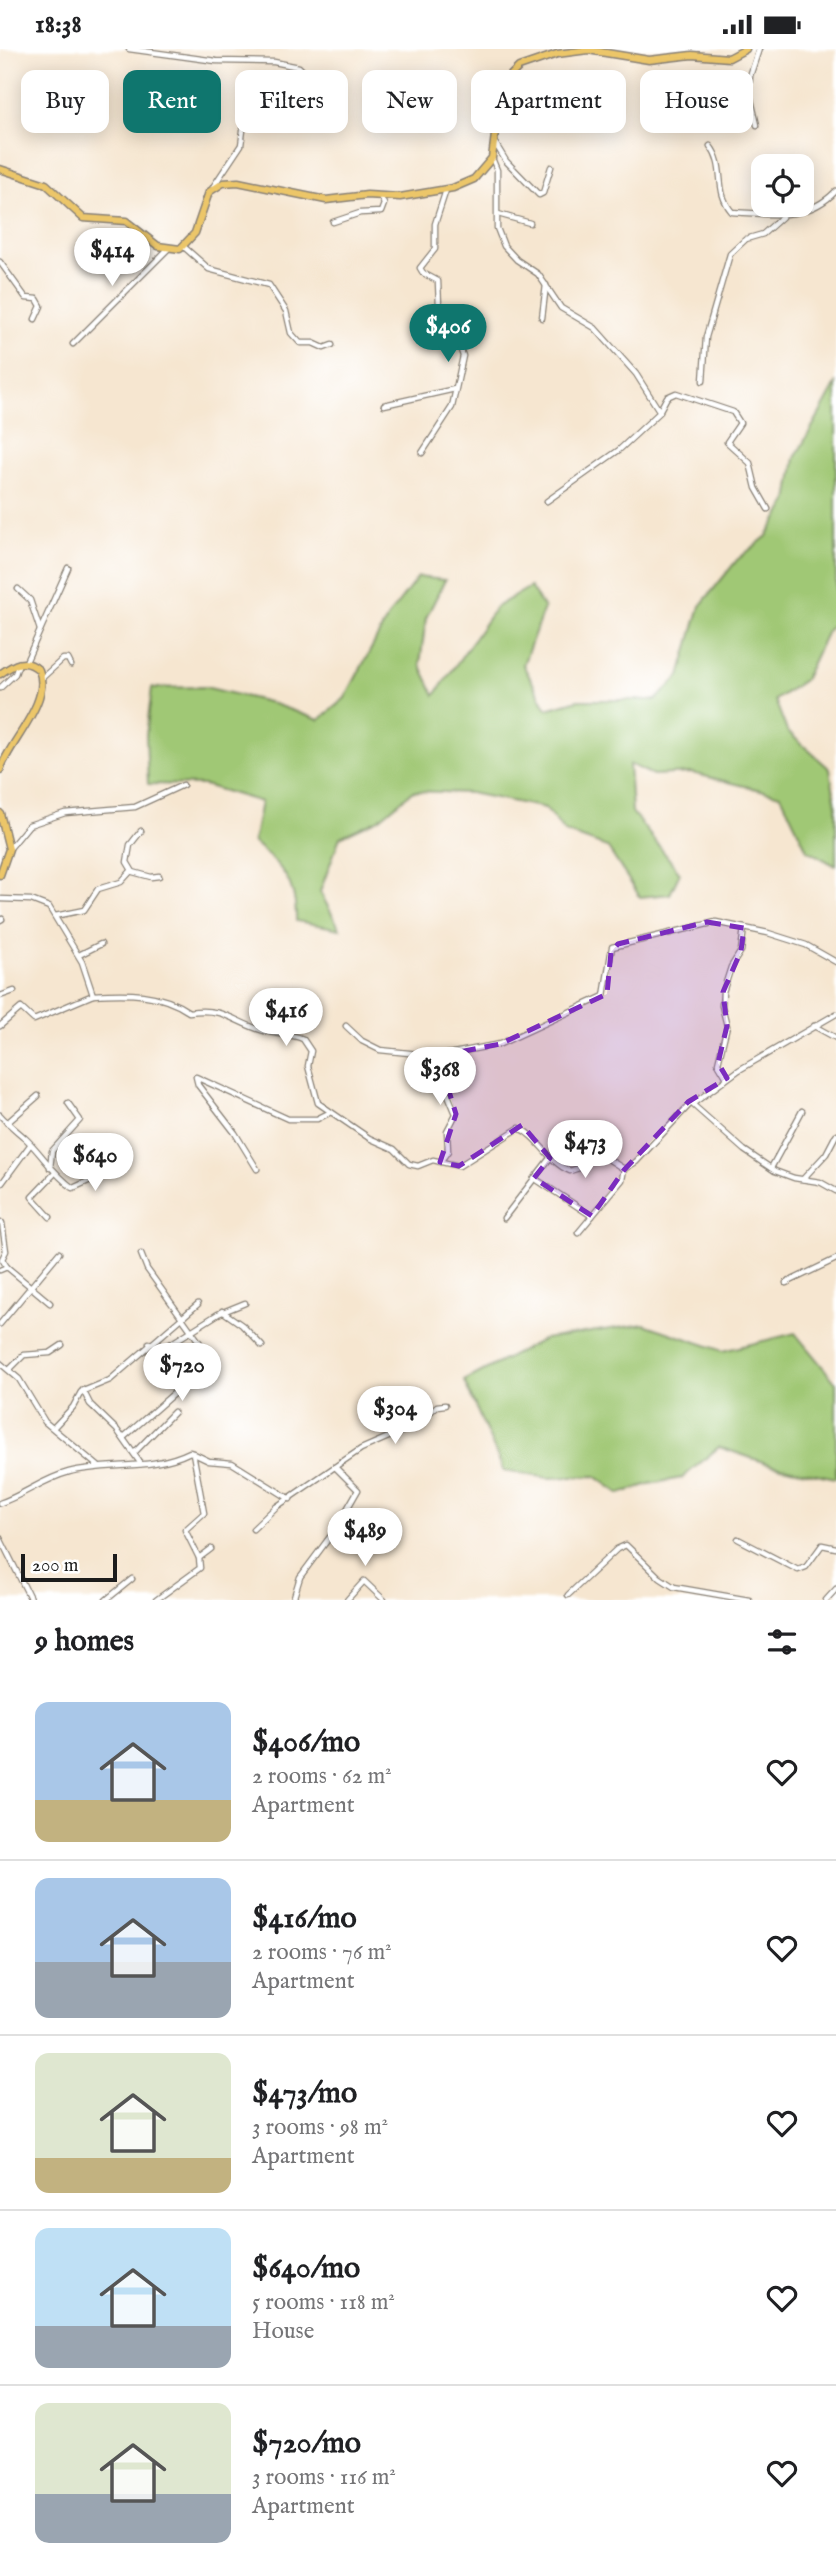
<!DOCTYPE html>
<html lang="en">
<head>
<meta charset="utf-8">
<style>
  :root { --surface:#fff; --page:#f6f6f6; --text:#202124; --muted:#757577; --line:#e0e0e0; --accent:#0f766e }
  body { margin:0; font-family:"IM FELL English",serif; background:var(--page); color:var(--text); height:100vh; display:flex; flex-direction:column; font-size:26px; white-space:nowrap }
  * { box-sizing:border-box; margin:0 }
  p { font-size:23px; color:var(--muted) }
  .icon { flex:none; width:38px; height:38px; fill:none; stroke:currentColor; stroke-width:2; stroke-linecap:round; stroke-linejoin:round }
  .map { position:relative; height:1551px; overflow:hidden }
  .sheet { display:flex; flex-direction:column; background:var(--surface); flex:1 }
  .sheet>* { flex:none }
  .hud { position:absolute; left:21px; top:21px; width:794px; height:63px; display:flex; gap:14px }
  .fabs { position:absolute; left:751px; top:105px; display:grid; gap:14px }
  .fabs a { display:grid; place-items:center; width:63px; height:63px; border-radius:14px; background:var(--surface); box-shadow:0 4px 18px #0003; font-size:35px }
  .scale { position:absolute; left:21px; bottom:18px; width:96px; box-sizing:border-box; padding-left:7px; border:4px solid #1c1c1c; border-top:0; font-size:19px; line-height:24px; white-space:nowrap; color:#1c1c1c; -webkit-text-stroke:5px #fff; paint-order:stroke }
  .price { position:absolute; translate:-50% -60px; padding:0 16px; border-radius:24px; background:#fff; color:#222; font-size:23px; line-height:46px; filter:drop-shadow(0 2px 4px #0008) }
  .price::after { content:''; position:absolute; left:50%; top:42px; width:21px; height:16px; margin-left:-10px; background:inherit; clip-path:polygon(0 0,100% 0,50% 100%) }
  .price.selected { background:var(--accent); color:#fff }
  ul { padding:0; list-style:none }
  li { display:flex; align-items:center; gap:21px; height:175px; padding:0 35px }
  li+li { border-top:2px solid var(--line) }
  li span { display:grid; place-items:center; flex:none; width:196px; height:140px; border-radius:14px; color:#555 }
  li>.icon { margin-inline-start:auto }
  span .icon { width:84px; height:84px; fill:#fffc; stroke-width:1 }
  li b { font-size:30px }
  h2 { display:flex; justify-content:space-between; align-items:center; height:84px; padding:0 35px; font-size:30px }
  .pill { padding:0 24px; border-radius:14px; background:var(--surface); box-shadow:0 4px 18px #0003; font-size:24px; line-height:63px }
  .pill.selected { background:var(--accent); color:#fff }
  .status { display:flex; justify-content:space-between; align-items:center; height:49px; padding:0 35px; background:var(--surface); direction:ltr }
  .status svg { height:19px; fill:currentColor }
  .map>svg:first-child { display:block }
  .green { fill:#a0c874; stroke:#5e7248; stroke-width:2 }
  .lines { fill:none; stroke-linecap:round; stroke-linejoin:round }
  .minor-casing { stroke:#898176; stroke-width:7 }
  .major-casing { stroke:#898176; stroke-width:9 }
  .minor { stroke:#fff; stroke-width:4.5 }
  .major { stroke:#ecc669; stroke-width:6 }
  .marked { fill:#7b2cbf; fill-opacity:0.2; stroke:#7b2cbf; stroke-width:5; stroke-dasharray:14 9; stroke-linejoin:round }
</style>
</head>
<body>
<div class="status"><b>18:38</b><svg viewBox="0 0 49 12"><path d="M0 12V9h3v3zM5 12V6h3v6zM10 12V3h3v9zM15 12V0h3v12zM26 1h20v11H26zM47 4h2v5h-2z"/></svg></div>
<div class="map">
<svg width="836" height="1551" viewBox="0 0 836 1551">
  <rect width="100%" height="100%" fill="#fff"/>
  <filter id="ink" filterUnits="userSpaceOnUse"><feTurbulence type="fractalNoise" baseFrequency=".0143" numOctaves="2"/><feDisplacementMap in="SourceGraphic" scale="14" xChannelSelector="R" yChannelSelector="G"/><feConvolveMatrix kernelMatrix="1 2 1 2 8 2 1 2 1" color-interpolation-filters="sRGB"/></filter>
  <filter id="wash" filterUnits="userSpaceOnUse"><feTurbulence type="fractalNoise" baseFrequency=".00686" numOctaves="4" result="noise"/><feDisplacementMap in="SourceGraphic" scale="28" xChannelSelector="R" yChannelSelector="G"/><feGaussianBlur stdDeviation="1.57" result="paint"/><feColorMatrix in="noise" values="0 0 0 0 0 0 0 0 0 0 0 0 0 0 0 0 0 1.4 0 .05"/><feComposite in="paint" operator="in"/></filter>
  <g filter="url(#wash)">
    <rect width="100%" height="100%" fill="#f6e6d0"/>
    <g class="green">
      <path d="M 836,335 L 836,573 L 827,582 L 804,631 L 775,651 L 787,682 L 830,720 L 836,756 L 836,817 L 807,801 L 781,746 L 692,724 L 653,726 L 629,715 L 632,763 L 680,824 L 670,845 L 640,848 L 607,798 L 565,783 L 545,759 L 470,744 L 413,742 L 379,770 L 340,788 L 320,843 L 340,880 L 296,872 C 297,832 281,817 253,793 L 261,753 L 204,736 L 148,735 L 146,686 L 152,639 L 205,638 L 268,653 L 319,671 L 345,649 L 389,566 L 418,528 L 445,531 L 426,569 L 420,615 L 435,646 L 496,558 L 530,538 L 544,559 L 523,616 L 547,660 L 578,651 L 656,651 L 680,627 L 700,557 L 737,511 L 767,487 L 788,452 L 795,409 Z"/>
      <polygon points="644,1275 723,1302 795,1284 836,1334 836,1429 772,1416 719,1398 682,1429 649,1435 620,1445 595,1427 549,1429 504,1422 464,1332 544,1290"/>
    </g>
  </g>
  <g filter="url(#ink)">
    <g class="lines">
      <g class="minor-casing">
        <g id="minor">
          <polyline points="129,0 216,12 274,13 299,18 309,28 305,38 279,47 245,67 241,96 213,138"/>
          <polyline points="757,76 749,42 750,27 759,0"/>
          <polyline points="495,94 506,112 539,146 543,144 551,118"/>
          <path d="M 710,97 C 727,119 713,141 732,163 C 771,165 806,173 836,142"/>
          <polyline points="492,109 497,121 497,179 504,197 517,211 538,225 561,259 595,279 636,325 660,363 619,401 547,452"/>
          <polyline points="498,165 530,174"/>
          <polyline points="333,173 360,164 381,163 384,155 380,147"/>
          <polyline points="184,198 209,220 269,236 286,262 291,284 300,294 313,294 324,299 332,296"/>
          <polyline points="0,213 26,249 37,250 41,257 35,270"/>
          <polyline points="542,269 546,236"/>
          <polyline points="73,295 168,200"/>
          <polyline points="703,332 706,288 730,205 746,190 763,185 782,168"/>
          <polyline points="384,356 455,340"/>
          <polyline points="660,361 667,348 676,344 733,363 740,374 727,393 750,414 756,439 768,460"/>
          <polyline points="422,404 452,358 463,307 455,284 439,257 438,232 423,224 420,219 435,200 435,175 446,141"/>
          <polyline points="18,540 30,551 40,581"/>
          <polyline points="26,613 68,519"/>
          <polyline points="42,629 63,610 68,610 71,616"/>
          <polyline points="0,639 15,625 19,614"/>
          <polyline points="141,782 130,796 127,813 133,823 151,828 159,827"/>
          <polyline points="10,799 29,776 65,764 135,758 183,736"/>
          <path d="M 0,850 L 31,851 L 49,858 L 82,913 L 93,946 C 127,944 160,943 189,963 C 226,958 232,973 264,982 C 277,986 291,984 303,990 L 311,1002 L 308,1017 L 318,1054 L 369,1089 L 394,1100 L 409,1115 L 418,1117 L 433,1111 L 459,1117 L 519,1079 C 539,1088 548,1113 570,1122 L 579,1119 L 597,1103 L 624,1120"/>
          <polyline points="55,867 84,861 98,840 121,833 131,822"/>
          <polyline points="0,871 2,870"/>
          <polyline points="79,906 101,895"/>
          <polyline points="0,947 14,942"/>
          <polyline points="0,977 21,959 34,971 93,946"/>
          <polyline points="346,977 362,992 380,1001 438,1007 500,995 604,947 612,898 716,873 768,884 806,896 836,913"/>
          <polyline points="814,977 836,989"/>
          <polyline points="438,1007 441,1029 456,1065 447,1082 448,1102 440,1113"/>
          <polyline points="727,1029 718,1014 727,977 722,957 723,943 731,918 741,902 744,879"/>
          <polyline points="694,1054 739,1021 836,965"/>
          <path d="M 0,1066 C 8,1075 16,1081 25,1089 C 42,1105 53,1125 73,1139 L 106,1124"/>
          <polyline points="7,1074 38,1047"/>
          <polyline points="50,1119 52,1102 80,1071 68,1054"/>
          <polyline points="771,1119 802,1062"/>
          <polyline points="257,1120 235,1084 198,1036 196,1028 288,1070 317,1070 329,1064"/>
          <polyline points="624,1120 636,1113 691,1054 744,1101 775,1122 794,1129 820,1133 836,1142"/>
          <polyline points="534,1129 592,1167"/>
          <polyline points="803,1130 826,1105 836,1086"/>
          <polyline points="2,1134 30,1096"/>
          <polyline points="50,1168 32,1148 54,1125"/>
          <polyline points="504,1169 550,1109"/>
          <polyline points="2,1174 6,1202 2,1210 7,1218"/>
          <polyline points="578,1184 622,1131 624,1120"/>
          <polyline points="141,1205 147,1220 210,1308"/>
          <polyline points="0,1221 7,1218 50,1254"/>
          <polyline points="786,1234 836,1210"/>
          <polyline points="222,1262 242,1276 262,1297"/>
          <polyline points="0,1275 59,1204"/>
          <polyline points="149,1294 164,1299 218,1265 245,1254"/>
          <polyline points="0,1314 19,1330 45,1373 98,1417"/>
          <polyline points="10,1320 24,1306 50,1304 62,1296"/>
          <polyline points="83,1341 90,1355 117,1381 141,1415"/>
          <polyline points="54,1378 73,1358 81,1343 110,1331 198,1255"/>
          <polyline points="124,1388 180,1339 169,1325 164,1299"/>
          <polyline points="134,1404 174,1363"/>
          <path d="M 0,1454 C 24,1446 43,1430 69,1423 C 109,1413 152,1422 190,1403 L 209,1412 L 232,1414 L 290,1450"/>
          <polyline points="253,1480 276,1458 361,1400 416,1376 437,1357 445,1356"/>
          <polyline points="0,1489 31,1551"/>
          <polyline points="738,1490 798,1521 806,1518 822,1496 836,1499"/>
          <polyline points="199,1509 211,1500"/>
          <polyline points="568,1546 617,1500 626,1496 660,1529 674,1538 749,1551"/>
          <polyline points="106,1551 132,1530"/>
          <polyline points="156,1551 200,1519 199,1509 185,1481 204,1464 193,1404"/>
          <polyline points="293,1551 300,1528 335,1481 358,1441 336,1419"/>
          <polyline points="347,1551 364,1532 384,1551"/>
          <polyline points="826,1551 836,1540"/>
        </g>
      </g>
      <g class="major-casing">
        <g id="major">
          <polyline points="0,120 46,135 83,169 126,172 158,197 180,200 195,184 209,143 223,134 238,133 326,151 367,146 400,148 453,139 474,130 492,109 500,46 508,29 519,18 557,5 588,1 649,11 692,6 729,9 746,0"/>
          <path d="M 0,625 C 14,615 25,608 39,621 C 52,652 10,692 0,721"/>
          <polyline points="0,764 9,800 0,826"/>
        </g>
      </g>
      <use href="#minor" class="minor"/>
      <use href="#major" class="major"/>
    </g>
  </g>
  <path class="marked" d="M 707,873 L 744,879 L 741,902 L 723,943 L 727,977 L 718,1014 L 727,1029 L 688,1053 L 624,1121 L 592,1167 L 534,1129 L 550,1109 L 522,1076 L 459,1117 L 440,1113 L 456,1065 L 438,1007 L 500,995 L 607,945 L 611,903 L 618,895 Z"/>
</svg>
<div class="fabs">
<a><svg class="icon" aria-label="locate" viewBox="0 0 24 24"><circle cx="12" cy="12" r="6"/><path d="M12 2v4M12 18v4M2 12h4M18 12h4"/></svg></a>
</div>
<div class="scale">200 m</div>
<b class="price" style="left:112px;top:239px">$414</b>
<b class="price selected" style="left:448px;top:315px">$406</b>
<b class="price" style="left:286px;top:999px">$416</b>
<b class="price" style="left:440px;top:1058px">$368</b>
<b class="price" style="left:585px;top:1131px">$473</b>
<b class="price" style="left:95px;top:1144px">$640</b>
<b class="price" style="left:182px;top:1354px">$720</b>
<b class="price" style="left:395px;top:1397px">$304</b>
<b class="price" style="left:365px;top:1519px">$489</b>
<div class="hud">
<a class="pill">Buy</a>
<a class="pill selected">Rent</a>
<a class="pill">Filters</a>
<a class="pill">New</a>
<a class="pill">Apartment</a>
<a class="pill">House</a>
</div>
</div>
<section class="sheet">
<h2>9 homes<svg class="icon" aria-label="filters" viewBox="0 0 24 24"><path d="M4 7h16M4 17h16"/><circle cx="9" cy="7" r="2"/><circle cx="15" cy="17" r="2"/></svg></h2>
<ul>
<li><span style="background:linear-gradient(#a9c7e8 70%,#c2b280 0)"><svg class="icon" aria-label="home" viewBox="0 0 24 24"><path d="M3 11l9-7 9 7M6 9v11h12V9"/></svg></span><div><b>$406/mo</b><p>2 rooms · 62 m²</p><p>Apartment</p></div><svg class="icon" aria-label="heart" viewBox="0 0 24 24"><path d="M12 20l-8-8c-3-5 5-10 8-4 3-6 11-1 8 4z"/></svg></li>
<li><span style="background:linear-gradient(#a9c7e8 60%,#9aa5b1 0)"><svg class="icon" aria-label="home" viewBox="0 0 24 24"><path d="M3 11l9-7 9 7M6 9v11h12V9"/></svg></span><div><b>$416/mo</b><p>2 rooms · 76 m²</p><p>Apartment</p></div><svg class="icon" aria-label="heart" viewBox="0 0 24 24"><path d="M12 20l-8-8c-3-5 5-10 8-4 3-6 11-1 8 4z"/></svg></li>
<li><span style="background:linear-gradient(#dfe7d0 75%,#c2b280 0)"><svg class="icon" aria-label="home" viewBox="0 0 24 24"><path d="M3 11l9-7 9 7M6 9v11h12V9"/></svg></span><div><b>$473/mo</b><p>3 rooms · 98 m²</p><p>Apartment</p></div><svg class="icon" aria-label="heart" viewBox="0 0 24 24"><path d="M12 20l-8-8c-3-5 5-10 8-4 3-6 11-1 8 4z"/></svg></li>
<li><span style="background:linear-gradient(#bfe0f5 70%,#9aa5b1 0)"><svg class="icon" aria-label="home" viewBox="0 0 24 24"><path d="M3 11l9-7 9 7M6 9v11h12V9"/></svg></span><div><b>$640/mo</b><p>5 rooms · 118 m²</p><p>House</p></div><svg class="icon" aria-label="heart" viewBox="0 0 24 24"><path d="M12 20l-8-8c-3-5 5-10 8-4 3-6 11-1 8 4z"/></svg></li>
<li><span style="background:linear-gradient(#dfe7d0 65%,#9aa5b1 0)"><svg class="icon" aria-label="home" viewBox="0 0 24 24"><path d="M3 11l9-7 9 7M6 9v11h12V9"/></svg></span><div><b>$720/mo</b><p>3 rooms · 116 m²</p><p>Apartment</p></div><svg class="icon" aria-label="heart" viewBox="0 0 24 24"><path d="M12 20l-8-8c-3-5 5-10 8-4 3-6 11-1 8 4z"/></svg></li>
</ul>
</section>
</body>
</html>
